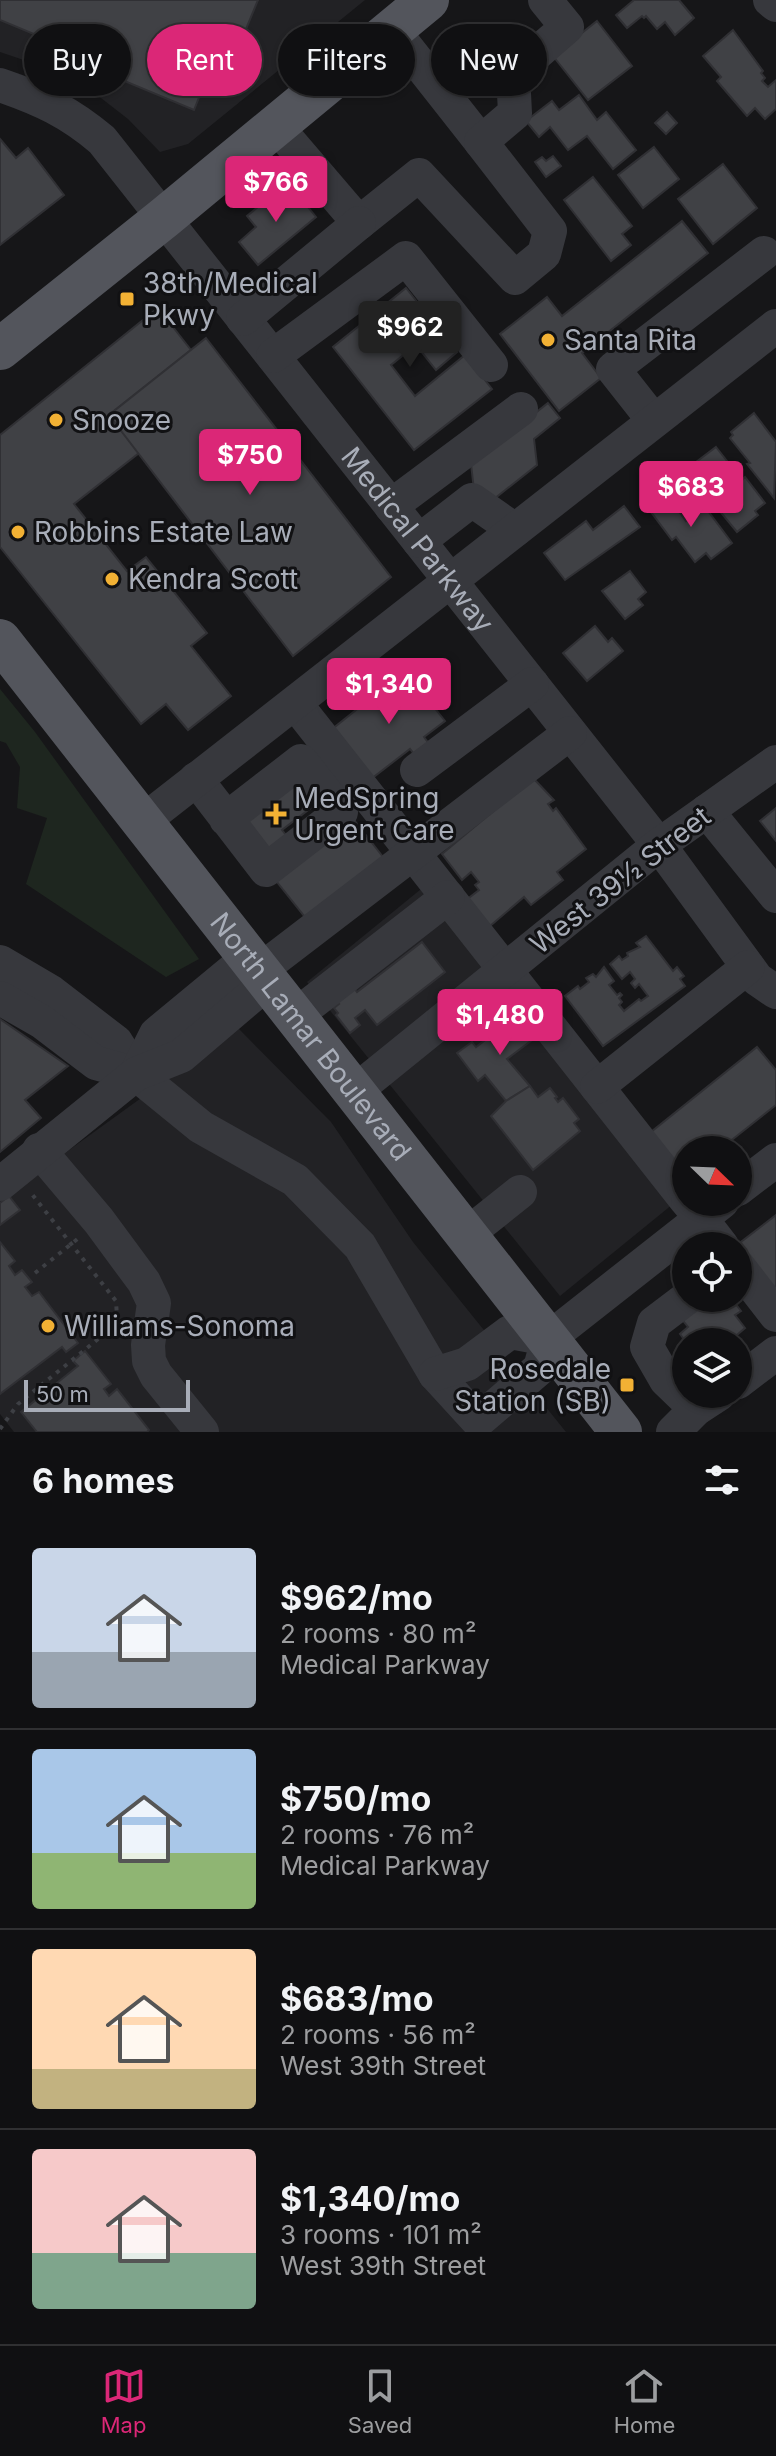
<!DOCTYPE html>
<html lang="en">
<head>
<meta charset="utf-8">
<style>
  :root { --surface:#101012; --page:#1e1e20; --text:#f1f3f6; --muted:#9c9d9f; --line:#303032; --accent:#db2777 }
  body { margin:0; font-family:Inter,sans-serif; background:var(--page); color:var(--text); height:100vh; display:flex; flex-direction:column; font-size:30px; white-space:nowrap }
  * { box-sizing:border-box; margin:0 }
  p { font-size:26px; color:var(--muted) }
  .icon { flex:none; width:44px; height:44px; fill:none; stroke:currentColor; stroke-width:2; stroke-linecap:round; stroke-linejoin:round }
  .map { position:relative; height:1432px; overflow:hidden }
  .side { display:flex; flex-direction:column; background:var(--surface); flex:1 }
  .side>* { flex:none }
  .guide { position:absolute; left:24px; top:24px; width:728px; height:72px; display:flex; gap:16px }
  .needle { width:52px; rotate:113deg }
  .tools { position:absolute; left:672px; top:1136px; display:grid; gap:16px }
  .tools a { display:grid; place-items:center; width:80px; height:80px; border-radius:50%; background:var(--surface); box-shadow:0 2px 6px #0004,0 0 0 2px var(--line); font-size:40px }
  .scale { position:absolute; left:24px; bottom:20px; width:166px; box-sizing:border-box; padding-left:8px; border:4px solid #a8adb8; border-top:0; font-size:22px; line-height:28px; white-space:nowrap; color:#a8adb8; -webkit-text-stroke:6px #111113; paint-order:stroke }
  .price { position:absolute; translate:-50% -68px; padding:0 18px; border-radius:8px; background:var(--accent); color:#fff; font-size:26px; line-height:52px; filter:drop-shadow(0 2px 4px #0008) }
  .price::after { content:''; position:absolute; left:50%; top:48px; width:24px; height:18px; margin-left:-12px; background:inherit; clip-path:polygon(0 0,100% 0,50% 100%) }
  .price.on { background:#222; color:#fff }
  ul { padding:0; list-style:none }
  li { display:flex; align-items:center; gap:24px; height:200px; padding:0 32px }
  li+li { border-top:2px solid var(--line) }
  li span { display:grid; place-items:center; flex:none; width:224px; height:160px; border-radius:8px; color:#555 }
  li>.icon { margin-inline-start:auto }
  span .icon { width:96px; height:96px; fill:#fffc; stroke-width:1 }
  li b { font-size:34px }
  h2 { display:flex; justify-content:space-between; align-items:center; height:96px; padding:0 32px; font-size:34px }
  .pill { padding:0 28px; border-radius:36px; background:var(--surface); box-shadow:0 2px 6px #0004,0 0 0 2px var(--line); font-size:28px; line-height:72px }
  .pill.on { background:var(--accent); color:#fff }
  .tab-bar { display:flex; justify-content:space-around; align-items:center; height:112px; border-top:2px solid var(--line); background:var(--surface); font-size:22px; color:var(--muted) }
  .tab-bar a { display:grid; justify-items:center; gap:4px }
  .tab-bar .on { color:var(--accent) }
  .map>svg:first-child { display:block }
  .built { fill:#222225 }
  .green { fill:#1e261f }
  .building { fill:#404145; stroke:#303034; stroke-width:2 }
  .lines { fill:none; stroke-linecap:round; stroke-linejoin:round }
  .path { stroke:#3d3f44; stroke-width:4; stroke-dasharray:4 6; stroke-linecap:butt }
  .minor { stroke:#37383d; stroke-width:34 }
  .major { stroke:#53555c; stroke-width:42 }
  .poi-dot { fill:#f2b134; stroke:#111113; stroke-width:3 }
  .labels { text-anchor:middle; stroke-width:6; stroke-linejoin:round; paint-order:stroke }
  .poi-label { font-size:28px; fill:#a8adb8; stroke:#111113; text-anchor:start }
  .street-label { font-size:28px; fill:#a8adb8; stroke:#111113 }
</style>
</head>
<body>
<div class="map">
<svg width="776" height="1432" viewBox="0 0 776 1432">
  <rect width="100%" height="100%" fill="#161618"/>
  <g class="built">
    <polygon points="0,0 365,0 188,144 160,152 128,119 74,77 0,52"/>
    <polygon points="426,885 673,1204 560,1296 307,982"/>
    <polygon points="238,1028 331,1122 413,1242 566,1432 14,1432 0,1414 0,1200"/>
  </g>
  <polygon class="green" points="0,689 35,732 199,959 166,977 26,884 47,818 17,808 20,767 6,743 0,741"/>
  <g class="building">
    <polygon points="0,0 258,0 220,92 204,85 194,110 122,80 125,72 0,20"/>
    <polygon points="634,0 679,0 694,18 675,35 665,22 657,29 646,16 644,18 642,16 627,28 616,15"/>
    <polygon points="597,21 632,66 588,100 553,56"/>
    <polygon points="733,30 763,71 761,73 765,78 762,81 768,87 776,80 776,109 765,119 755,108 747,116 717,81 721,77 703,56"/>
    <polygon points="579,95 597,120 606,112 636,150 613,169 587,136 568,150 550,127 539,137 526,121 552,101 559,110"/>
    <polygon points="667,112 677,123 666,134 655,123"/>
    <polygon points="0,139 16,158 28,148 64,195 0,245"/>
    <polygon points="654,147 679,179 643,208 618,175"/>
    <polygon points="553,156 561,166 546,177 535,162 542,157 546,161"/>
    <polygon points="723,164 757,208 713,244 678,199"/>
    <polygon points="593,177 632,226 622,234 631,245 611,261 564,200"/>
    <polygon points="281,188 289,198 296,192 316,217 258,265 239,242 256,227 247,216"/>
    <polygon points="682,221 708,253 582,353 601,378 559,411 500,334 547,297 562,316"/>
    <polygon points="406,288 457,352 436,370 416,345 391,365 415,396 465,355 492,389 414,450 333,347"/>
    <polygon points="158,308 191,350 109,415 139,453 74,504 127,571 146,557 207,633 191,646 231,696 188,730 166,704 141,724 0,547 0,435"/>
    <polygon points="206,338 391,577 293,656 109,415"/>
    <polygon points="548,403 560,418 534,439 537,465 494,499 474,490 471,464"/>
    <polygon points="754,413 776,442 774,498 747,464 750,463 730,438 733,435 731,432"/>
    <polygon points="716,447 742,480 745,477 765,503 755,511 758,515 737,532 709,498 712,497 693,471 696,469 692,465"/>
    <polygon points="666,494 686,521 705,507 732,543 711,559 706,553 695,562 676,537 672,540 648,508"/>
    <polygon points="624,506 640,527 565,580 544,553 586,521 593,530"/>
    <polygon points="630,571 646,592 638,599 643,605 625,619 602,591"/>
    <polygon points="595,626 608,642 612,638 623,651 587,681 563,653"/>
    <polygon points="405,671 445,721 424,737 432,748 418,759 410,749 371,779 331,730"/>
    <polygon points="533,778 554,800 548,804 553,811 556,808 586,849 557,872 563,880 531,905 524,897 483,932 461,904 479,890 475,885 479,882 471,872 462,880 442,854"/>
    <polygon points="303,779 320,801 282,830 290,840 267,858 238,821"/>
    <polygon points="776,808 776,841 760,821"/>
    <polygon points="351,816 383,857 305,917 273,877"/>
    <polygon points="646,936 673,971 677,967 684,976 680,979 685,986 603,1046 565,996 578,986 580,989 589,982 586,978 593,974 596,977 604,967 614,981 609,985 617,995 620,993 622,995 619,998 622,1002 619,1005 624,1011 639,999 641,1001 648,996 639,984 635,988 631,983 635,979 630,972 622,979 610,964 619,956 622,960 628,956 627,953 640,947 636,943"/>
    <polygon points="422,942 445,972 377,1025 365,1010 355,1018 360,1025 350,1033 336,1015 338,1013 334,1008 339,1004 337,1002 354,988 357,992"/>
    <polygon points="519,1014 536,1037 507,1059 530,1086 506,1101 485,1075 478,1081 457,1053 472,1042 476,1047"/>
    <polygon points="0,1019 68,1066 25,1100 41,1118 0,1152"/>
    <polygon points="757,1047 776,1070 776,1105 719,1150 686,1150 686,1177 651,1132"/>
    <polygon points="530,1086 538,1097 550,1088 557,1097 555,1098 558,1102 563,1098 579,1119 574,1123 580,1131 533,1170 491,1116 506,1101"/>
    <polygon points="9,1196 20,1210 0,1225 0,1203"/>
    <polygon points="776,1215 776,1289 762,1276 737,1245"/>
    <polygon points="0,1242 15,1261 9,1266 15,1275 22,1270 32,1282 25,1287 32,1296 39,1292 78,1343 66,1352 62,1347 0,1394"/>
    <polygon points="705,1298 731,1298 741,1311 735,1315 745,1328 731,1340 732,1342 686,1342 680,1334 688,1327 680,1317"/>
    <polygon points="85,1351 111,1384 104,1389 109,1396 117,1389 149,1430 147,1432 37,1432 21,1412 78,1366 73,1361"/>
  </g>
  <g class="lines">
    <g class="path">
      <polyline points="35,1273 80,1237"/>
      <polyline points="0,1429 18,1404 108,1331 117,1317 116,1301 31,1193"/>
    </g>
    <g class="minor">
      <polyline points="770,0 776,5"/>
      <polyline points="392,29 481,142"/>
      <path id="s1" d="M 0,85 C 41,99 69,112 102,140 L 659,845 L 757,979 L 776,992"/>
      <polyline points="276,126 359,223 419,175 515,278 544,254 550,231 481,142 515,113 513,74 567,27 545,0"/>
      <polyline points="243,319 359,223"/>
      <polyline points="273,356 406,258 491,365"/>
      <polyline points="654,421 613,369 764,253"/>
      <polyline points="391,506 521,409"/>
      <polyline points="419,541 472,500 515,530"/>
      <polyline points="295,703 686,1200"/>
      <polyline points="417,770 532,684"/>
      <polyline points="196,779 266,870 341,812 301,761 226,819"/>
      <polyline points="707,811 776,896"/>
      <polyline points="142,822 776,326"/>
      <polyline points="0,962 51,992 116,1042 136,1074 201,1127 295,1180 360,1246 435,1374 478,1421 540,1368 548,1339"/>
      <polyline points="259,971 570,733"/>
      <polyline points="0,998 42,1022 96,1063 136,1074"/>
      <polyline points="295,1016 448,897"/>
      <polyline points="136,1074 156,1034 249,957"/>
      <polyline points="597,1087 748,967"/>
      <polyline points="354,1092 659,845 776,762"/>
      <polyline points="39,1150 99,1221 144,1282 154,1303 148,1345 149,1361 156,1375 202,1432"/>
      <polyline points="0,1184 136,1074 181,1056 268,982"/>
      <polyline points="738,1189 776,1160"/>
      <polyline points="688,1202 722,1246"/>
      <polyline points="466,1235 520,1192"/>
      <polyline points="738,1266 776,1315"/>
      <polyline points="687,1298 654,1323 647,1347 666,1380 696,1409"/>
      <polyline points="548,1339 722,1202"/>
      <polyline points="435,1374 467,1364 510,1332 548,1339"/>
      <polyline points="738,1382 776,1353"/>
      <polyline points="673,1432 696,1409 719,1394"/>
    </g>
    <g class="major">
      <polyline points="0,349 164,218 428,0"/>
      <path id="s2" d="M 0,640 L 621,1432"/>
    </g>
  </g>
  <g class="poi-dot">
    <rect x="119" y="291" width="16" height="16" rx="4"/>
    <circle cx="548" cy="340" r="8"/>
    <circle cx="56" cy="420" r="8"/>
    <circle cx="18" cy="532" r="8"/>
    <circle cx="112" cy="579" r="8"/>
    <path d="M272 802h8v8h8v8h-8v8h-8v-8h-8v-8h8z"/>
    <circle cx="48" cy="1326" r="8"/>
    <rect x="619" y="1377" width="16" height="16" rx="4"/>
  </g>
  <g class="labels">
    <g class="poi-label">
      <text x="143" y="293">38th/Medical<tspan x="143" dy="32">Pkwy</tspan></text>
      <text x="564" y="350">Santa Rita</text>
      <text x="72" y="430">Snooze</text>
      <text x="34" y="542">Robbins Estate Law</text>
      <text x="128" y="589">Kendra Scott</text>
      <text x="294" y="808">MedSpring<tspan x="294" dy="32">Urgent Care</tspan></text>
      <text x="64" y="1336">Williams-Sonoma</text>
      <text x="611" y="1379" text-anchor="end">Rosedale<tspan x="611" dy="32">Station (SB)</tspan></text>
    </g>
    <g class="street-label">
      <text dy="10" stroke="none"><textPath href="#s1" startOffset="626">Medical Parkway</textPath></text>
      <text transform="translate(620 880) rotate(-38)" y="10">West 39½ Street</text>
      <text dy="10" stroke="none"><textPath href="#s2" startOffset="504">North Lamar Boulevard</textPath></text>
    </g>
  </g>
</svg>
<div class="tools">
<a><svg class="needle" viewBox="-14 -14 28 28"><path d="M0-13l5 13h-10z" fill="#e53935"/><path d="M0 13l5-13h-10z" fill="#9c9d9f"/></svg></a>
<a><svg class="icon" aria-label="locate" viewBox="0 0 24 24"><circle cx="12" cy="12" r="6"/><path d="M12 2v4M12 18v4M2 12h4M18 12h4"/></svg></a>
<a><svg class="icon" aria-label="layers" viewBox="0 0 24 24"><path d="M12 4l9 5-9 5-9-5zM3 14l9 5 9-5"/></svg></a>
</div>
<div class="scale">50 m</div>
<b class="price" style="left:276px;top:224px">$766</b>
<b class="price on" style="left:410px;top:369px">$962</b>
<b class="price" style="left:250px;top:497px">$750</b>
<b class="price" style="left:691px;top:529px">$683</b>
<b class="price" style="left:389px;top:726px">$1,340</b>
<b class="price" style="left:500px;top:1057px">$1,480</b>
<div class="guide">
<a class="pill">Buy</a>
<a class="pill on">Rent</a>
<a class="pill">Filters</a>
<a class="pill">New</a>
</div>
</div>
<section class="side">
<h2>6 homes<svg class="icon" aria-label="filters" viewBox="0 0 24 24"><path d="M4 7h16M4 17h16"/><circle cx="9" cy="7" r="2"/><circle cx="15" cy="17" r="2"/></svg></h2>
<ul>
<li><span style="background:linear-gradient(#c9d6e8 65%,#9aa5b1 0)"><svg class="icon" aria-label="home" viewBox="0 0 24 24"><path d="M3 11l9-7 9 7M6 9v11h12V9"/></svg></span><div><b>$962/mo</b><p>2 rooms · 80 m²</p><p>Medical Parkway</p></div></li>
<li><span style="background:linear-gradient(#a9c7e8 65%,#8fb573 0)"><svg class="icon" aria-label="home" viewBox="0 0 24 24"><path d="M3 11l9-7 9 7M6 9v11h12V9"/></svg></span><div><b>$750/mo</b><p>2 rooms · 76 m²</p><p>Medical Parkway</p></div></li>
<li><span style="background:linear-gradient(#ffd9b3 75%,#c2b280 0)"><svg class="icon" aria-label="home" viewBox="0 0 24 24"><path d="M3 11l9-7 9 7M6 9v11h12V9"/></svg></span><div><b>$683/mo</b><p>2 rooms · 56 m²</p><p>West 39th Street</p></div></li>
<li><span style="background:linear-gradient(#f6c9c9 65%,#7fa58c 0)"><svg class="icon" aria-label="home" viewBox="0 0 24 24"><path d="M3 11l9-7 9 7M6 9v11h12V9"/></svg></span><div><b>$1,340/mo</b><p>3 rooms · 101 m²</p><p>West 39th Street</p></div></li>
</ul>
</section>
<nav class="tab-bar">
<a class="on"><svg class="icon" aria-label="map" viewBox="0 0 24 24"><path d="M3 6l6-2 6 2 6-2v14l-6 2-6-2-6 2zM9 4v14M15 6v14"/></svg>Map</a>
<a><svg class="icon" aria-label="saved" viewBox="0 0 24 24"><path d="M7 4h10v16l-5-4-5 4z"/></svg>Saved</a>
<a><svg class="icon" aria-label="home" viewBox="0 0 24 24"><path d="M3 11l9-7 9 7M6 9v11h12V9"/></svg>Home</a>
</nav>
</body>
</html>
